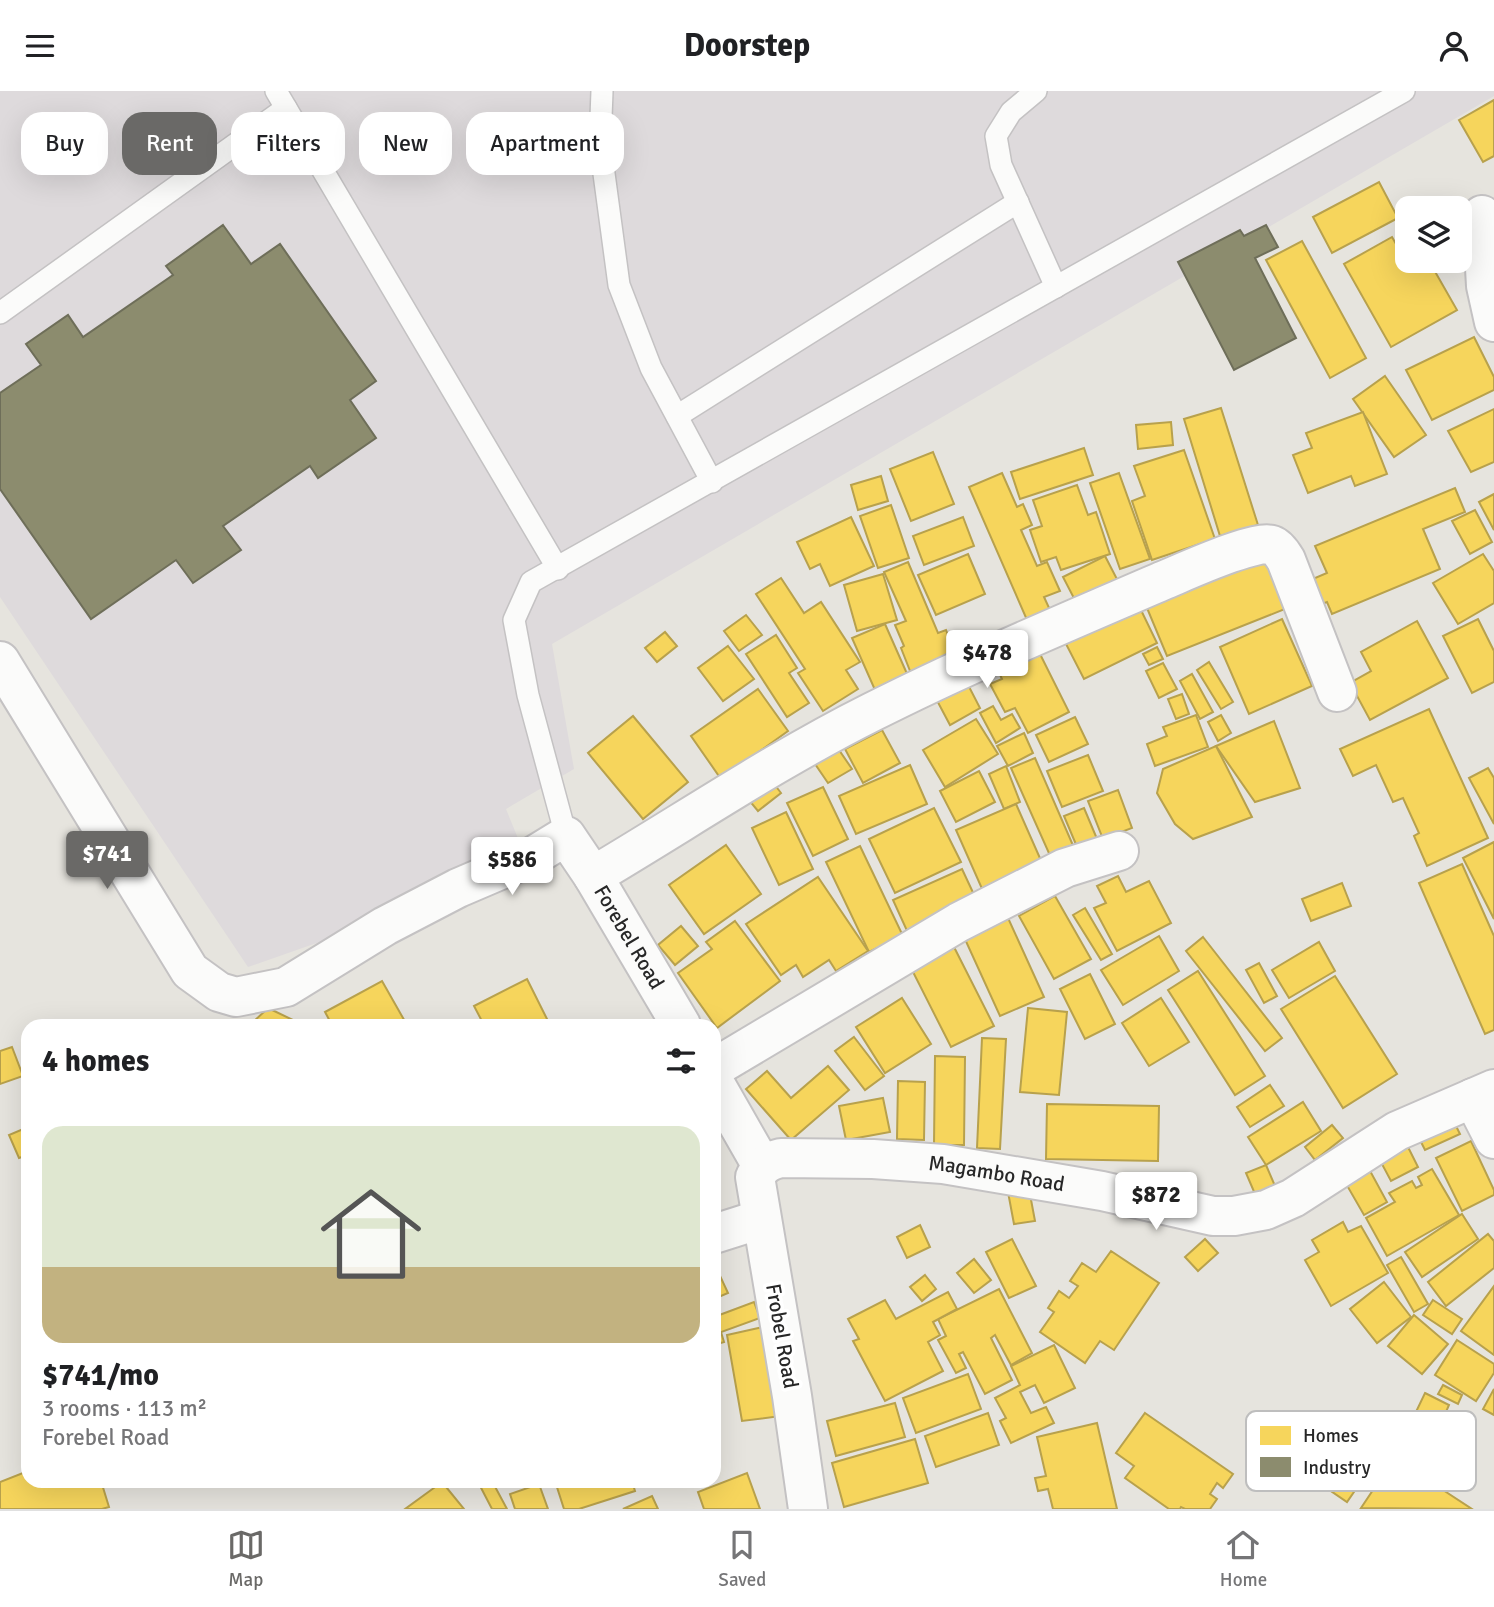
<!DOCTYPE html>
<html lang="en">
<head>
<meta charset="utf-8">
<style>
  :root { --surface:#fff; --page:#f6f6f6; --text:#202124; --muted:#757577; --line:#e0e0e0; --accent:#6a6967 }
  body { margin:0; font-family:Signika,sans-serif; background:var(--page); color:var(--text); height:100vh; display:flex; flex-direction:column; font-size:26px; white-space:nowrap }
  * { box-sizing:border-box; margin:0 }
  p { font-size:23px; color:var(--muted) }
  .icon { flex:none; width:38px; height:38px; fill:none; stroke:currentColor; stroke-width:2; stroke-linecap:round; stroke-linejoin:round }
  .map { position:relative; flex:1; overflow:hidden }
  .details { position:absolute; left:21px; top:928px; width:700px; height:469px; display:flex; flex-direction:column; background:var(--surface); border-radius:21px; box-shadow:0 7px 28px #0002 }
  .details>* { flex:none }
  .banner { position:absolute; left:21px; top:21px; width:700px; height:63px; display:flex; gap:14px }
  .controls { position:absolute; left:1395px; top:105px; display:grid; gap:14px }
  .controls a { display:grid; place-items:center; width:77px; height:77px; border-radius:14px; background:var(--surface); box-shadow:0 7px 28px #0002; font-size:35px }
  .price { position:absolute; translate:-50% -60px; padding:0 16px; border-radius:7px; background:#fff; color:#222; font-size:23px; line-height:46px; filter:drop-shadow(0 2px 4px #0008) }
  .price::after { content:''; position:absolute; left:50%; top:42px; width:21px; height:16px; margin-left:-10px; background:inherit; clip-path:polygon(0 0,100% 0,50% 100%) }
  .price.on { background:var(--accent); color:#fff }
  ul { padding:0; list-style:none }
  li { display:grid; align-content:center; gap:14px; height:371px; padding:0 21px }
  li span { display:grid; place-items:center; height:217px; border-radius:21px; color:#555 }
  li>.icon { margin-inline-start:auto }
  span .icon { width:126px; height:126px; fill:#fffc; stroke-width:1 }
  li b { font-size:30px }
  h2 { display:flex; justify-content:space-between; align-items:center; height:84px; padding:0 21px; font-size:30px }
  .pill { padding:0 24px; border-radius:21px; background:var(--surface); box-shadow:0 7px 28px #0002; font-size:24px; line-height:63px }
  .pill.on { background:var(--accent); color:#fff }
  header { display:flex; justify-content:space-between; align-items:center; height:91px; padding:0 21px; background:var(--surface); font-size:32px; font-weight:800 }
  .tabs { display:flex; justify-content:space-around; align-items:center; height:98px; border-top:2px solid var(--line); background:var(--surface); font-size:19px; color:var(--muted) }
  .tabs a { display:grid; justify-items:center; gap:4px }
  .tabs .on { color:var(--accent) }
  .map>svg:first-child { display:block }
  .industrial { fill:#dedadc }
  .homes { fill:#f6d55c; stroke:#b8a14c; stroke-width:2 }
  .industry { fill:#8c8c6e; stroke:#6e6e59; stroke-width:2 }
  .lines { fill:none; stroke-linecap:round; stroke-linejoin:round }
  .service-casing { stroke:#c4c2c3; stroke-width:24 }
  .minor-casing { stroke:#c4c2c3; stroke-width:42 }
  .service { stroke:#fbfbfa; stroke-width:21 }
  .minor { stroke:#fbfbfa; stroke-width:38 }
  .labels { text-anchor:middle; stroke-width:7; stroke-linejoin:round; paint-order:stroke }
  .street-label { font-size:21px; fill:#272727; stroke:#fff }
  .key { fill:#fff; stroke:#bebebe; stroke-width:2 }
  .key-label { font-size:19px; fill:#272727 }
</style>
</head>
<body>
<header><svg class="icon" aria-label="menu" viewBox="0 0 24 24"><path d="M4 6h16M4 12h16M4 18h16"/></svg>Doorstep<svg class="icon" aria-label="person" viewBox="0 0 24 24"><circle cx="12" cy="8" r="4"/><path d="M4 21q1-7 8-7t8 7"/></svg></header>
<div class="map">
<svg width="1494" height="1418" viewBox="0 0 1494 1418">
  <rect width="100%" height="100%" fill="#e6e4de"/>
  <polygon class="industrial" points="0,0 1494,0 1494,5 552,553 574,678 506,718 524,762 365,835 248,876 0,506"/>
  <g class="homes">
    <polygon points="1494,9 1494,65 1483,71 1459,29"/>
    <polygon points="1379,91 1398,127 1332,162 1313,126"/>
    <polygon points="1392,146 1400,160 1407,156 1407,170 1429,170 1457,219 1391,256 1344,173"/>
    <polygon points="1302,150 1366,267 1330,287 1266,169"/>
    <polygon points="1474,246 1494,286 1494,299 1432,329 1406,279"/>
    <polygon points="1385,285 1426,344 1394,366 1353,308"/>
    <polygon points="1221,317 1258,434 1220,445 1184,328"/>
    <polygon points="1494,318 1494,371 1471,381 1448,340"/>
    <polygon points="1363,321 1387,383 1355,395 1351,385 1308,402 1293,364 1312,357 1306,342"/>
    <polygon points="1171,331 1173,354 1138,358 1136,334"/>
    <polygon points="1084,357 1093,384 1020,408 1011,381"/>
    <polygon points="1184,359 1215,448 1152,469 1132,410 1145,405 1134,375"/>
    <polygon points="933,361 954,413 911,430 890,378"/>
    <polygon points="1002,382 1017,416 1023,413 1032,434 1021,439 1037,475 1047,471 1060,500 1044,506 1050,519 1027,529 969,396"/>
    <polygon points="1119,382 1150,468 1120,478 1090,392"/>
    <polygon points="881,385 888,410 858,419 851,394"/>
    <polygon points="1077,394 1088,424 1096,421 1110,463 1061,479 1056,466 1041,471 1030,439 1042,435 1033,409"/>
    <polygon points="1455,397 1465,421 1423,438 1440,478 1332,523 1327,511 1319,514 1308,490 1327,482 1315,455"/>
    <polygon points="1494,403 1494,439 1479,411"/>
    <polygon points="891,414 909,467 878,477 860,425"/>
    <polygon points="1475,419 1492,451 1470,463 1452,430"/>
    <polygon points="851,426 874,475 830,495 820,473 810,478 797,451"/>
    <polygon points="963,426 974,455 924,474 913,445"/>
    <polygon points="968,463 985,503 936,524 918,484"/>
    <polygon points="1483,463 1494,480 1494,512 1458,533 1433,492"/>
    <polygon points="1105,465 1120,494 1078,515 1063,486"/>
    <polygon points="1267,466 1285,518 1167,565 1147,517"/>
    <polygon points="908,471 938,542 946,539 959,572 914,590 901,557 904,555 895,534 906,530 884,481"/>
    <polygon points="883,483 897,529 857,540 844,494"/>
    <polygon points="781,487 804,522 821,511 860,571 846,579 858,598 823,620 798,582 805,578 756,503"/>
    <polygon points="1139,515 1157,552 1084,588 1065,551"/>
    <polygon points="746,524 762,544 739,560 724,540"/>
    <polygon points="1282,528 1312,595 1249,623 1220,556"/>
    <polygon points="1478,528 1494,560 1494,591 1472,602 1443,545"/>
    <polygon points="1417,530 1448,587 1370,629 1350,592 1371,580 1361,561"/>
    <polygon points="885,533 908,585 875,599 852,547"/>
    <polygon points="665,541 677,555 657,571 645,557"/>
    <polygon points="776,544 797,577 789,582 809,612 787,626 746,563"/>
    <polygon points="1035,553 1069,621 1028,642 1015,617 1005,621 990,593 1002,588 995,573"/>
    <polygon points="728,555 754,588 723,610 698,577"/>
    <polygon points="1157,556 1163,568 1149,574 1143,563"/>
    <polygon points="1209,571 1233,611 1221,618 1197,579"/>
    <polygon points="1163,572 1177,598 1159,607 1146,580"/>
    <polygon points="1192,583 1213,621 1200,628 1180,590"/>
    <polygon points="964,586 980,617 950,634 933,602"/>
    <polygon points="758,598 788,640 721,688 691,645"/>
    <polygon points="1182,603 1189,623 1176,628 1168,608"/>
    <polygon points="993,615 1001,629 1012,623 1020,637 996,652 980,622"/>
    <polygon points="1429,618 1488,747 1427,775 1414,745 1419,742 1403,707 1393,711 1376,674 1353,685 1340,658"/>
    <polygon points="1196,624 1208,656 1155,675 1147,653 1167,645 1163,636"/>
    <polygon points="1221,624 1231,642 1218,650 1208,631"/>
    <polygon points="633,625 688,691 643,728 588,662"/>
    <polygon points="1075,626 1088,653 1049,671 1036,644"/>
    <polygon points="976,628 998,663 945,696 923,659"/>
    <polygon points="1274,630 1300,697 1255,711 1216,655"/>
    <polygon points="882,639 900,672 863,692 845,658"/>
    <polygon points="1024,642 1033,662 1008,675 997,655"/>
    <polygon points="1216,655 1252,726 1193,748 1175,733 1157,702 1163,678"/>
    <polygon points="837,656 852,678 828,692 813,670"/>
    <polygon points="1088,664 1103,700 1062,716 1047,680"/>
    <polygon points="1035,667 1075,759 1052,769 1011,677"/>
    <polygon points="910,674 927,713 856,743 839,705"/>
    <polygon points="1006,675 1020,711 1004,718 989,683"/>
    <polygon points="1488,677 1494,687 1494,733 1469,687"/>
    <polygon points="979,680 995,711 956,731 940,700"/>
    <polygon points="771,689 781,702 758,720 748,708"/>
    <polygon points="823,696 848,748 813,765 787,712"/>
    <polygon points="1118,699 1132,737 1103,748 1088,710"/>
    <polygon points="1016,713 1043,774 983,800 956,739"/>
    <polygon points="934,717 961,771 895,802 869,748"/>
    <polygon points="1084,717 1100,755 1080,763 1064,725"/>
    <polygon points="786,721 813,778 779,794 752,737"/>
    <polygon points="1494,751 1494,828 1463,767"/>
    <polygon points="726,754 761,803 704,843 669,794"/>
    <polygon points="860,755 903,845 869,861 826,771"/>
    <polygon points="1462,773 1494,845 1494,939 1485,943 1419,792"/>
    <polygon points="962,778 977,810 908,842 893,809"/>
    <polygon points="1118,785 1126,801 1149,790 1171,832 1117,860 1094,817 1106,812 1097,795"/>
    <polygon points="818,786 868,860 836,880 829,869 803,886 796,874 781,884 746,833"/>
    <polygon points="1342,792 1351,815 1311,830 1302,808"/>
    <polygon points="1055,805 1091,868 1054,888 1019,825"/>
    <polygon points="1003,816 1044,906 1000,925 959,835"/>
    <polygon points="1085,817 1112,863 1101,869 1073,824"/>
    <polygon points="735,830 780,890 717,937 678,882 712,858 706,851"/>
    <polygon points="681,835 698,855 675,874 658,854"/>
    <polygon points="1159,845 1179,880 1123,914 1101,879"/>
    <polygon points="1203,846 1282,947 1265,960 1186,860"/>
    <polygon points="1319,851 1335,880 1289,907 1272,879"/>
    <polygon points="954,856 994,935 951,956 911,877"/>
    <polygon points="1259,872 1277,905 1264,912 1246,879"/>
    <polygon points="1198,880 1265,985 1235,1004 1168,899"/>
    <polygon points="1090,883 1115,933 1085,948 1060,898"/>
    <polygon points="1335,885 1397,983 1343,1017 1281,918"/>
    <polygon points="527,888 550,934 484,934 474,915"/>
    <polygon points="382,890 407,934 332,934 325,921"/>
    <polygon points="902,907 931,953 885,982 856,936"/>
    <polygon points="1161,907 1189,951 1149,975 1122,932"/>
    <polygon points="268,917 295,930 296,934 250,934"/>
    <polygon points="1028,917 1067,921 1059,1004 1020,1001"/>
    <polygon points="854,946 884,985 865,999 835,960"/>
    <polygon points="982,947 1006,948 1000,1058 977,1057"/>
    <polygon points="12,956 23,985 0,993 0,960"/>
    <polygon points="935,965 965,966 964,1054 934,1054"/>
    <polygon points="828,975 849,999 791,1049 746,998 767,980 791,1007"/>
    <polygon points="898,990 925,991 924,1049 897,1048"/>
    <polygon points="1270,994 1284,1015 1250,1036 1237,1016"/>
    <polygon points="883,1007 890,1041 846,1049 839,1015"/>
    <polygon points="1303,1011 1321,1040 1266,1074 1248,1046"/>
    <polygon points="1047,1013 1159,1015 1158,1070 1046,1068"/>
    <polygon points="1448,1019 1460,1043 1425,1059 1414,1037"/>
    <polygon points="1332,1034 1343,1047 1315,1069 1305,1056"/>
    <polygon points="28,1036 28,1064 19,1067 9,1044"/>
    <polygon points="1403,1046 1418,1076 1391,1090 1375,1060"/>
    <polygon points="1471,1050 1494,1099 1494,1104 1462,1120 1436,1067"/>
    <polygon points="1266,1074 1275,1095 1255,1103 1246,1082"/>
    <polygon points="1369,1078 1387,1111 1364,1124 1345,1091"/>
    <polygon points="1432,1078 1459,1124 1387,1165 1366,1127 1395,1111 1389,1102 1412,1090 1416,1097 1422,1094 1418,1086"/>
    <polygon points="1029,1098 1035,1130 1014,1133 1008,1101"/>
    <polygon points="1462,1123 1478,1148 1422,1186 1405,1161"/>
    <polygon points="1343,1131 1348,1141 1361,1135 1388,1182 1331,1215 1305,1169 1319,1161 1312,1149"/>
    <polygon points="920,1134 930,1156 907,1167 897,1146"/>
    <polygon points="1488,1143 1494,1150 1494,1177 1446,1215 1428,1191"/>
    <polygon points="1012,1148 1036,1195 1009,1207 986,1161"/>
    <polygon points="1205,1148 1218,1162 1198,1180 1185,1166"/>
    <polygon points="1111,1160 1159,1192 1114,1259 1100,1250 1085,1272 1040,1241 1054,1221 1048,1217 1059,1200 1069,1207 1078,1195 1070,1190 1082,1172 1096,1181"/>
    <polygon points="1401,1166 1428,1213 1414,1221 1387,1174"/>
    <polygon points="974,1168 991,1189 974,1202 957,1182"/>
    <polygon points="714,1172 728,1202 714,1208"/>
    <polygon points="925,1184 936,1198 922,1210 910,1196"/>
    <polygon points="1384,1191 1411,1226 1377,1252 1350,1218"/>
    <polygon points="1494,1195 1494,1264 1461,1240"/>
    <polygon points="999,1198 1032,1262 1011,1274 995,1244 991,1247 1012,1289 985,1303 963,1261 959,1263 966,1277 956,1282 938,1249 946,1245 938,1228"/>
    <polygon points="948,1201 957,1218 933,1231 940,1244 928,1251 943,1280 885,1310 853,1250 859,1248 848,1228 885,1209 896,1228"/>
    <polygon points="1433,1209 1462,1228 1452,1243 1423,1224"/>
    <polygon points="754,1211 760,1227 721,1241 724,1251 714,1254 714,1226"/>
    <polygon points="1414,1224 1448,1253 1422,1283 1388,1255"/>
    <polygon points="763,1236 781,1325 742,1330 727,1244"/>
    <polygon points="1457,1249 1494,1273 1494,1282 1476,1310 1435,1284"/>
    <polygon points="1054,1254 1075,1297 1044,1312 1035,1294 1020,1301 1031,1322 1046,1316 1054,1332 1011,1352 1000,1330 1006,1327 995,1307 1020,1294 1011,1275"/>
    <polygon points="968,1283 981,1318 916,1342 903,1307"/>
    <polygon points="1443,1294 1462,1304 1458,1313 1438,1303"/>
    <polygon points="1494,1298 1494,1324 1483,1318"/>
    <polygon points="1425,1302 1449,1314 1439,1337 1414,1325"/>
    <polygon points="895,1312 905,1346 836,1365 827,1330"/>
    <polygon points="988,1322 999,1354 936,1376 925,1345"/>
    <polygon points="1145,1322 1233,1383 1223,1397 1217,1392 1210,1403 1217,1408 1210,1418 1185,1418 1181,1416 1180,1418 1169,1418 1125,1387 1134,1375 1116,1362"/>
    <polygon points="1097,1332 1117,1418 1053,1418 1048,1398 1038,1400 1035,1387 1046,1385 1037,1346"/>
    <polygon points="1406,1332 1460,1367 1440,1397 1472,1418 1361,1417 1383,1384 1366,1372 1391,1334 1401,1339"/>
    <polygon points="1308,1341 1367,1382 1347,1411 1287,1370"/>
    <polygon points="915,1348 928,1392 844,1416 832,1372"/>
    <polygon points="28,1380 28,1390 101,1390 109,1416 102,1418 0,1418 0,1391"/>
    <polygon points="747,1382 760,1418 704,1418 698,1401"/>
    <polygon points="481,1390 492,1390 507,1418 492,1418 478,1391"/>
    <polygon points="555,1390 632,1390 635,1400 579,1418 564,1418"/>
    <polygon points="442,1391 464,1418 405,1418"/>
    <polygon points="539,1393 548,1418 515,1418 510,1403"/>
    <polygon points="652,1405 658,1418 623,1418"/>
  </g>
  <g class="industry">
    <polygon points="223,134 251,173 280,153 376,290 350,309 376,347 318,387 310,375 223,435 241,459 193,492 176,469 91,528 0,398 0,302 41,274 26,253 68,224 83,246 173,184 166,175"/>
    <polygon points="1266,134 1278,156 1255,167 1296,247 1234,279 1178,171 1240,139 1244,145"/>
  </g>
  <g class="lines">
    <g class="service-casing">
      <g id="service">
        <polyline points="276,0 558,478"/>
        <polyline points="602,0 600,53 619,194 651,277 712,391"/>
        <polyline points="1036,0 1011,21 996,45 1001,74 1056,196"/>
        <polyline points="0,222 286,17"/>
        <polyline points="677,325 1018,111"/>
        <polyline points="566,745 528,604 514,529 531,491 1404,0"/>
      </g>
    </g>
    <g class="minor-casing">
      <g id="minor">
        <polyline points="1482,124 1486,195 1494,231"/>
        <path id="s1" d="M 0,570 L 190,880 L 219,901 L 236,906 L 286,896 L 385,835 L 458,797 L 535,764 L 566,745 L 593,785 L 681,934"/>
        <path d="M 593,785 C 686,730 776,669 872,621 C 967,573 1065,532 1162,490 C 1182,482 1255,448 1272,454 C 1278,456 1283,464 1286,469 L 1337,601"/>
        <polyline points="714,977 959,831 1065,777 1119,760"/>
        <polyline points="714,991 762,1075"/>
        <polyline points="1473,1007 1494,1048"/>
        <polyline points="714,1143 761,1128"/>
        <path id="s2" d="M 808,1418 L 792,1305 L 755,1086 C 762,1074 768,1070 781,1067 L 873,1068 L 943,1073 L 1102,1100 L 1213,1125 L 1234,1125 L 1266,1119 L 1293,1107 L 1397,1040 L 1494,998"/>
      </g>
    </g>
    <use href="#service" class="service"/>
    <use href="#minor" class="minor"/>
  </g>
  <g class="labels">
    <g class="street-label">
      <text dy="7" stroke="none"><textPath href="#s1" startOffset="906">Forebel Road</textPath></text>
      <text dy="7" stroke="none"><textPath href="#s2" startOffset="586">Magambo Road</textPath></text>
      <text transform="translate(782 1245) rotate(80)" y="7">Frobel Road</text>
    </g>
  </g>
  <rect x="1246" y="1320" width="230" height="80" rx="10" class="key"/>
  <rect x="1260" y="1335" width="31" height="19" fill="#f6d55c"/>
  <rect x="1260" y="1366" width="31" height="20" fill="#8c8c6e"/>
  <g class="key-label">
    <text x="1303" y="1351">Homes</text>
    <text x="1303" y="1383">Industry</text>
  </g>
</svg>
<div class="controls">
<a><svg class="icon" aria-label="layers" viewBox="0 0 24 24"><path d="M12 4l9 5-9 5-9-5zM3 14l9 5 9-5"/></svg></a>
</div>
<b class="price" style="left:987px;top:599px">$478</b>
<b class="price on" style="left:107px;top:800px">$741</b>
<b class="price" style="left:512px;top:806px">$586</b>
<b class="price" style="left:1156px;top:1141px">$872</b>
<div class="banner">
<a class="pill">Buy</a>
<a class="pill on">Rent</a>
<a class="pill">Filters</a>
<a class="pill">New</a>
<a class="pill">Apartment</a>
</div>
<section class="details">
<h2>4 homes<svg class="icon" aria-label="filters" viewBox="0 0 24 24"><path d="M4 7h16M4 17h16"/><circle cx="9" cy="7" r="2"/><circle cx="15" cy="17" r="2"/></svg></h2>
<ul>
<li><span style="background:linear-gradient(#dfe7d0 65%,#c2b280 0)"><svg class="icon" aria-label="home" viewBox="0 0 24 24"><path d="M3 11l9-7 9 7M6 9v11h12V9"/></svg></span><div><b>$741/mo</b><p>3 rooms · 113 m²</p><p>Forebel Road</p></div></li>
</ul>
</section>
</div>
<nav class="tabs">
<a class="on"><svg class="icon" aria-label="map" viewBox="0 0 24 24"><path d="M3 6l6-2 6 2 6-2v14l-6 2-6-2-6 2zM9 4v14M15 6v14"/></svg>Map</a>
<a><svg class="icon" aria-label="saved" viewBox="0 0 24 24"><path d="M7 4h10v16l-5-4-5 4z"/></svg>Saved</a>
<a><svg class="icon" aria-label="home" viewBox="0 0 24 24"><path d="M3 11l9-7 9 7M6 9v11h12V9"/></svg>Home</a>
</nav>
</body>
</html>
